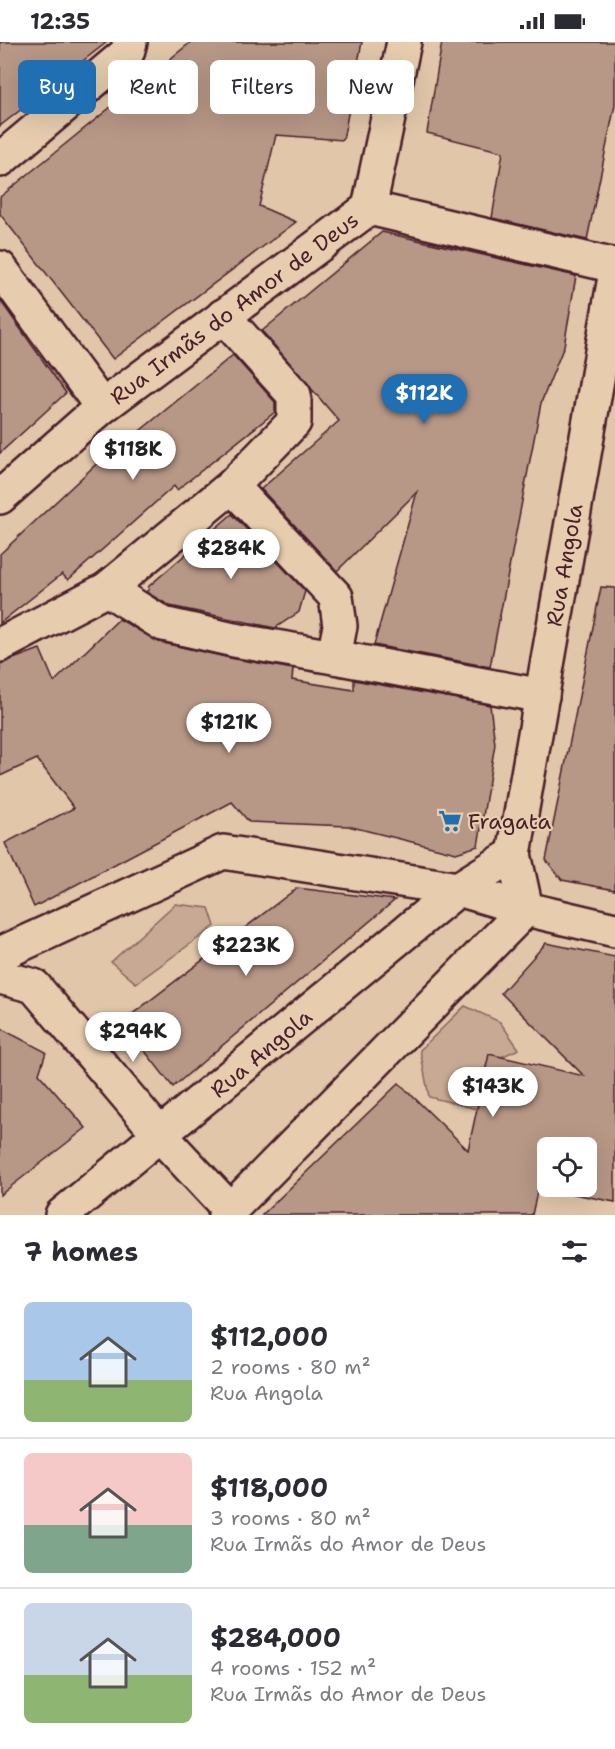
<!DOCTYPE html>
<html lang="en">
<head>
<meta charset="utf-8">
<style>
  :root { --surface:#fff; --page:#f7f7f7; --text:#2b2b33; --muted:#7c7c81; --line:#e1e1e2; --accent:#1f6fb2 }
  body { margin:0; font-family:"Shantell Sans",sans-serif; background:var(--page); color:var(--text); height:100vh; display:flex; flex-direction:column; font-size:22px; white-space:nowrap }
  * { box-sizing:border-box; margin:0 }
  p { font-size:20px; color:var(--muted) }
  .icon { flex:none; width:33px; height:33px; fill:none; stroke:currentColor; stroke-width:2; stroke-linecap:round; stroke-linejoin:round }
  .map { position:relative; height:1173px; overflow:hidden }
  .sheet { display:flex; flex-direction:column; background:var(--surface); flex:1 }
  .sheet>* { flex:none }
  .banner { position:absolute; left:18px; top:18px; width:579px; height:54px; display:flex; gap:12px }
  .tools { position:absolute; left:537px; top:1095px; display:grid; gap:12px }
  .tools a { display:grid; place-items:center; width:60px; height:60px; border-radius:9px; background:var(--surface); box-shadow:0 6px 24px #0002; font-size:30px }
  .price { position:absolute; translate:-50% -51px; padding:0 14px; border-radius:21px; background:#fff; color:#222; font-size:20px; line-height:39px; filter:drop-shadow(0 2px 3px #0008) }
  .price::after { content:''; position:absolute; left:50%; top:36px; width:18px; height:14px; margin-left:-9px; background:inherit; clip-path:polygon(0 0,100% 0,50% 100%) }
  .price.selected { background:var(--accent); color:#fff }
  ul { padding:0; list-style:none }
  li { display:flex; align-items:center; gap:18px; height:150px; padding:0 24px }
  li+li { border-top:2px solid var(--line) }
  li span { display:grid; place-items:center; flex:none; width:168px; height:120px; border-radius:9px; color:#555 }
  li>.icon { margin-inline-start:auto }
  span .icon { width:72px; height:72px; fill:#fffc; stroke-width:1 }
  li b { font-size:26px }
  h2 { display:flex; justify-content:space-between; align-items:center; height:72px; padding:0 24px; font-size:26px }
  .pill { padding:0 21px; border-radius:9px; background:var(--surface); box-shadow:0 6px 24px #0002; font-size:21px; line-height:54px }
  .pill.selected { background:var(--accent); color:#fff }
  .status { display:flex; justify-content:space-between; align-items:center; height:42px; padding:0 30px; background:var(--surface); direction:ltr }
  .status svg { height:16px; fill:currentColor }
  .map>svg:first-child { display:block }
  .green { fill:#c8aa94; stroke:#896460; stroke-width:1.5 }
  .building { fill:#b79786; stroke:#4a1f2b; stroke-width:1.5; fill-rule:evenodd }
  .lines { fill:none; stroke-linecap:round; stroke-linejoin:round }
  .minor-casing { stroke:#4a1f2b; stroke-width:38 }
  .minor { stroke:#e7cdae; stroke-width:33 }
  .labels { text-anchor:middle; stroke-width:4.5; stroke-linejoin:round; paint-order:stroke }
  .street-label { font-size:22px; fill:#4a1f2b; stroke:#e7cdae }
  .poi-label { font-size:22px; fill:#4a1f2b; stroke:#e7cdae; text-anchor:start }
</style>
</head>
<body>
<div class="status"><b>12:35</b><svg viewBox="0 0 49 12"><path d="M0 12V9h3v3zM5 12V6h3v6zM10 12V3h3v9zM15 12V0h3v12zM26 1h20v11H26zM47 4h2v5h-2z"/></svg></div>
<div class="map">
<svg width="615" height="1173" viewBox="0 0 615 1173">
  <rect width="100%" height="100%" fill="#e1c6a9"/>
  <filter id="ink" filterUnits="userSpaceOnUse"><feTurbulence type="fractalNoise" baseFrequency=".0167" numOctaves="2"/><feDisplacementMap in="SourceGraphic" scale="12" xChannelSelector="R" yChannelSelector="G"/><feConvolveMatrix kernelMatrix="1 2 1 2 8 2 1 2 1" color-interpolation-filters="sRGB"/></filter>
  <g filter="url(#ink)">
    <g class="green">
      <polygon points="175,862 209,866 215,884 136,941 111,920"/>
      <polygon points="465,964 500,980 519,1007 487,1021 477,1067 429,1055 420,1008"/>
    </g>
    <g class="building">
      <polygon points="0,0 107,0 0,84"/>
      <polygon points="191,0 362,0 343,98 276,93 259,164 296,180 113,317 0,172 0,155"/>
      <polygon points="442,0 615,0 615,63 587,198 492,176 503,110 427,91"/>
      <polygon points="382,190 576,234 564,304 541,361 490,625 374,603 417,450 337,529 261,447 339,379 262,289"/>
      <polygon points="0,258 66,351 0,411"/>
      <polygon points="233,313 275,360 275,370 177,448 174,444 68,538 62,532 0,581 0,512 122,398 125,401"/>
      <polygon points="232,472 305,549 299,570 275,586 170,564 146,550 149,547 148,545"/>
      <polygon points="601,545 615,546 615,848 562,838 546,818"/>
      <polygon points="119,577 159,600 230,616 293,627 292,638 354,648 354,638 490,663 495,702 478,804 456,811 348,784 249,780 232,760 34,865 5,801 74,766 37,717 0,734 0,622 40,607 54,640"/>
      <polygon points="297,846 395,858 173,1045 122,980"/>
      <path d="M 546,901 L 615,915 L 615,1160 L 538,1145 L 532,1173 L 262,1173 L 399,1041 L 468,1108 L 489,1012 L 584,1034 L 501,951 ZM 548,1106 L 586,1106 L 586,1144 L 548,1144 Z"/>
      <polygon points="0,986 46,1010 39,1032 86,1086 0,1153"/>
    </g>
    <g class="lines">
      <g class="minor-casing">
        <g id="minor">
          <polyline points="0,118 127,11 130,0"/>
          <polyline points="369,166 615,224"/>
          <polyline points="0,226 102,365"/>
          <polyline points="232,444 336,555 340,584 334,615"/>
          <polyline points="0,455 102,365 369,166 404,0"/>
          <polyline points="107,547 163,582 234,598 334,615 542,654"/>
          <polyline points="0,603 107,547 232,444 294,380 294,353 223,274"/>
          <polyline points="0,912 223,810 458,847 526,867 615,888"/>
          <polyline points="0,935 34,944 161,1094 230,1168"/>
          <polyline points="62,1173 458,847 514,812"/>
          <polyline points="225,1173 526,867 514,812 615,235"/>
        </g>
      </g>
      <use href="#minor" class="minor"/>
    </g>
  </g>
  <defs>
    <g id="supermarket-bare" transform="scale(1.8)"><path d="M-6-5.5h2.5l.6 2H6L4.5 2H-2.5L-4.4-4H-6ZM-1.5 3.2a1.3 1.3 0 1 0 .1 0ZM3 3.2a1.3 1.3 0 1 0 .1 0Z" fill="#1f6fb2" stroke="#e7cdae" stroke-width="2.5" paint-order="stroke"/></g>
  </defs>
  <g fill-rule="evenodd">
    <use href="#supermarket-bare" x="450" y="779"/>
  </g>
  <g class="labels">
    <g class="street-label">
      <text transform="translate(234 266) rotate(-37)" y="8">Rua Irmãs do Amor de Deus</text>
      <text transform="translate(564 523) rotate(-80)" y="8">Rua Angola</text>
      <text transform="translate(261 1011) rotate(-40)" y="8">Rua Angola</text>
    </g>
    <g class="poi-label">
      <text x="468" y="787">Fragata</text>
    </g>
  </g>
</svg>
<div class="tools">
<a><svg class="icon" aria-label="locate" viewBox="0 0 24 24"><circle cx="12" cy="12" r="6"/><path d="M12 2v4M12 18v4M2 12h4M18 12h4"/></svg></a>
</div>
<b class="price selected" style="left:424px;top:383px">$112K</b>
<b class="price" style="left:133px;top:439px">$118K</b>
<b class="price" style="left:231px;top:538px">$284K</b>
<b class="price" style="left:229px;top:712px">$121K</b>
<b class="price" style="left:246px;top:935px">$223K</b>
<b class="price" style="left:133px;top:1021px">$294K</b>
<b class="price" style="left:493px;top:1076px">$143K</b>
<div class="banner">
<a class="pill selected">Buy</a>
<a class="pill">Rent</a>
<a class="pill">Filters</a>
<a class="pill">New</a>
</div>
</div>
<section class="sheet">
<h2>7 homes<svg class="icon" aria-label="filters" viewBox="0 0 24 24"><path d="M4 7h16M4 17h16"/><circle cx="9" cy="7" r="2"/><circle cx="15" cy="17" r="2"/></svg></h2>
<ul>
<li><span style="background:linear-gradient(#a9c7e8 65%,#8fb573 0)"><svg class="icon" aria-label="home" viewBox="0 0 24 24"><path d="M3 11l9-7 9 7M6 9v11h12V9"/></svg></span><div><b>$112,000</b><p>2 rooms · 80 m²</p><p>Rua Angola</p></div></li>
<li><span style="background:linear-gradient(#f6c9c9 60%,#7fa58c 0)"><svg class="icon" aria-label="home" viewBox="0 0 24 24"><path d="M3 11l9-7 9 7M6 9v11h12V9"/></svg></span><div><b>$118,000</b><p>3 rooms · 80 m²</p><p>Rua Irmãs do Amor de Deus</p></div></li>
<li><span style="background:linear-gradient(#c9d6e8 60%,#8fb573 0)"><svg class="icon" aria-label="home" viewBox="0 0 24 24"><path d="M3 11l9-7 9 7M6 9v11h12V9"/></svg></span><div><b>$284,000</b><p>4 rooms · 152 m²</p><p>Rua Irmãs do Amor de Deus</p></div></li>
</ul>
</section>
</body>
</html>
